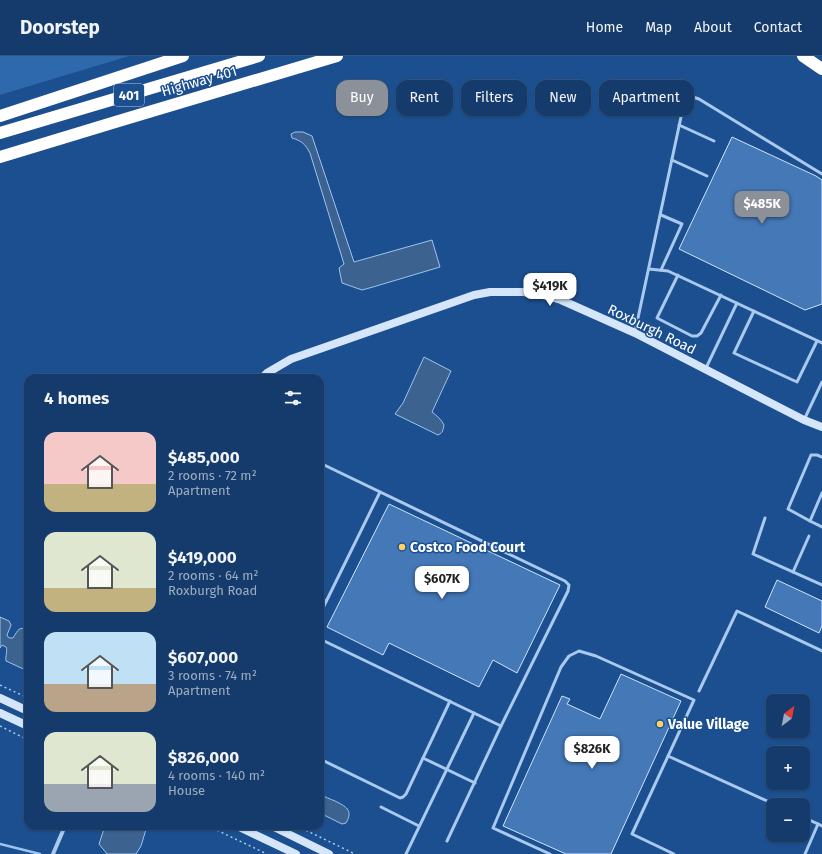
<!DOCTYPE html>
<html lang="en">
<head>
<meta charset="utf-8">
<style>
  :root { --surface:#143b6b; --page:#1d4271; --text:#f1f3f6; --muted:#9dadc1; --line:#33557e; --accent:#8c9099 }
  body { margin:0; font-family:"Fira Sans",sans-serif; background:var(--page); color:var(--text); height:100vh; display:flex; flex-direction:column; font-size:15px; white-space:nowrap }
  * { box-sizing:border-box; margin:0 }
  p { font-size:13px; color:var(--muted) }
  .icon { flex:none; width:22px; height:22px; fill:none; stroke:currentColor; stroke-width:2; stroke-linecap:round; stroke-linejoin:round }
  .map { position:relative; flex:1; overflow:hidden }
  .drawer { position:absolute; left:24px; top:318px; width:300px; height:456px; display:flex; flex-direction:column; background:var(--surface); border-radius:12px; box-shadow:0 1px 3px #0004,0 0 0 1px var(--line) }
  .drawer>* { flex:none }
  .top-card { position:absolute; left:336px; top:24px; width:380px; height:36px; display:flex; gap:8px }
  .needle { width:26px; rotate:32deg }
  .tools { position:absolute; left:766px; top:638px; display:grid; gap:8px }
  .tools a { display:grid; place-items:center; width:44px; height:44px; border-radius:8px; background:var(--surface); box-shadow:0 1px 3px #0004,0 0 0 1px var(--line); font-size:20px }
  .price { position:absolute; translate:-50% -34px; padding:0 9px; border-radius:8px; background:#fff; color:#222; font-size:13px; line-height:26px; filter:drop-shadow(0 1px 2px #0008) }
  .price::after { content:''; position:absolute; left:50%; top:24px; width:12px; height:9px; margin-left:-6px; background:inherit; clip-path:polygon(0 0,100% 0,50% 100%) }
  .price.on { background:var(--accent); color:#fff }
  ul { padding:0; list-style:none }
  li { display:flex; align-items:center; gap:12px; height:100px; padding:0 20px }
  li span { display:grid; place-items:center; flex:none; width:112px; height:80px; border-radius:12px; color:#555 }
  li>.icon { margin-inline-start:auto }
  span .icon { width:48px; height:48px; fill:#fffc; stroke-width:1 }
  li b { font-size:17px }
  h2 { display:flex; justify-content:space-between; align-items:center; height:48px; padding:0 20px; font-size:17px }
  .chip { padding:0 14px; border-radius:12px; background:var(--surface); box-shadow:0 1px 3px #0004,0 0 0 1px var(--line); font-size:14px; line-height:36px }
  .chip.on { background:var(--accent); color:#fff }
  header { display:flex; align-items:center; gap:24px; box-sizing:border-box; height:56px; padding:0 20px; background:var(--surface); border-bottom:1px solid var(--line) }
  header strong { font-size:19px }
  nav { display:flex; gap:22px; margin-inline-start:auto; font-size:14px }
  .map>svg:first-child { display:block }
  .green { fill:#2e69ad }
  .water { fill:#3c6290; stroke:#9cc4f0 }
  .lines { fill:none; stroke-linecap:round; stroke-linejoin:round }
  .stream { stroke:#9cc4f0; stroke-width:2.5 }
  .building { fill:#4478b7; stroke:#cfe3fa }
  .path { stroke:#a9c9ee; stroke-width:1.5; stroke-dasharray:2 3; stroke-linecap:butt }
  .lane { stroke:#a9c9ee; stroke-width:3 }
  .street { stroke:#a9c9ee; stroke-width:4 }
  .secondary { stroke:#d6e6fa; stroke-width:8 }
  .highway { stroke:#fff; stroke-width:12 }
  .poi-dot { fill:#ffd166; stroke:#1b4f8f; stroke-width:1.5 }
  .labels { text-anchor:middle; stroke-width:3; stroke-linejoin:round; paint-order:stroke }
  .shield { fill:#1b4f8f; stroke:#bbcadd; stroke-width:1 }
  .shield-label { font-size:13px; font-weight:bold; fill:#fff }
  .street-label { font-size:14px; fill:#fff; stroke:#1b4f8f }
  .poi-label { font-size:14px; font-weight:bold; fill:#fff; stroke:#1b4f8f; text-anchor:start }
</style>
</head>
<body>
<header>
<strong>Doorstep</strong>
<nav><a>Home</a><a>Map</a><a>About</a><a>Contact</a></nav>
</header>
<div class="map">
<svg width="822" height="798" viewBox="0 0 822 798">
  <rect width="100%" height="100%" fill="#1b4f8f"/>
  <polygon class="green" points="0,0 129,0 0,39"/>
  <g class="water">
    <path d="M 295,76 L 303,76 L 312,80 L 354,206 L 432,184 L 440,211 L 373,231 L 362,234 L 342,227 L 339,212 L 344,208 L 310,97 C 305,88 302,85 292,82 L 291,78 Z"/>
    <path d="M 424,301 L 451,315 L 432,356 C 437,360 441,363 444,369 C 443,374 443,377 438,379 L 395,358 L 403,347 Z"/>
    <path d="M 0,561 L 9,565 L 11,569 L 7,579 L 8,581 L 10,582 L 13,582 C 18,574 19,570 28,574 L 28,615 L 6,605 C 5,600 8,595 6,591 L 2,589 L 0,592 Z"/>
    <path d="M 320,738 C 325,741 330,743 335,745 C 345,750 354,754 346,767 L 342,768 L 320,757 Z"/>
    <polygon points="105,770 147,770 141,790 136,798 107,798 99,788"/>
  </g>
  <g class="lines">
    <polyline class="stream" points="0,788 40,798"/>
  </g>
  <g class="building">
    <polygon points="732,81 816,120 822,124 822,248 805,254 679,193"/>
    <polygon points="389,448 560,529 517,617 493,604 479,631 389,587 383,599 327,571"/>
    <polygon points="777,524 822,545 822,570 819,577 765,551"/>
    <polygon points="621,618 681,645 611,798 566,798 503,770 562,640 570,643 567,648 600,663"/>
  </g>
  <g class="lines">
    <g class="path">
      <polyline points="0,629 28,642"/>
      <polyline points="0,670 28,684"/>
      <polyline points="208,770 267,798"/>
      <polyline points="297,770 355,798"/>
    </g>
    <g class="lane">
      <polyline points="679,69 714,85"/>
      <polyline points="672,104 707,120"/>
      <polyline points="661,159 682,168 661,214"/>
      <polyline points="649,213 668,215 822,287"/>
      <polyline points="678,219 657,262 692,280 697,280 701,277 721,239"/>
      <polyline points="754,255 734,297 797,326 817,285"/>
      <polyline points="635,276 684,47 686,43 693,41 699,43 822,118"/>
      <polyline points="706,312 737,247"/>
      <polyline points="804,364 822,326"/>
      <polyline points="822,401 817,399 811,399 788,453 810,465 822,471"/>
      <polyline points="320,407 565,525 569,529 568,535 501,670"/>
      <polyline points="765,462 753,498 822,529"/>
      <polyline points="810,465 822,437"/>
      <polyline points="793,516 809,480"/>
      <polyline points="320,542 326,545"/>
      <polyline points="320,558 380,436"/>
      <polyline points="320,583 501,670 447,785"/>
      <polyline points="699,635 737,555 822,595"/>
      <polyline points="668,700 776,749"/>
      <polyline points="423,702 475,727"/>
      <polyline points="320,703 400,742 403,741 406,738 450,645"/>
      <polyline points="381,751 419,770"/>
      <polyline points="803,761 822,770"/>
      <polyline points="406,798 474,657"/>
      <polyline points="550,798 493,772 561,611 569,600 579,595 596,600 694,644 632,778 674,798"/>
      <polyline points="805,798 818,768"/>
    </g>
    <polyline class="street" points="53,798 65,770"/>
    <g class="secondary">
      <polyline points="262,322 267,317 291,303 474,239 490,236 523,236 539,238 561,244 635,277 804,364 822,371"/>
      <polyline points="0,642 28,655"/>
      <polyline points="0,657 28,670"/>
      <polyline points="237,770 296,798"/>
      <polyline points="272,770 329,798"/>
    </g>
    <g class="highway">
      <polyline points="803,0 822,13"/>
      <polyline points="0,60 183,0"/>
      <polyline points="0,77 259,0"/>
      <polyline points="0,101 122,64 337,0"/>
    </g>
  </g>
  <g class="poi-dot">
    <circle cx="402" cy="491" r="4"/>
    <circle cx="660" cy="668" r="4"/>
  </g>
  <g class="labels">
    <rect class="shield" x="114" y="28" width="30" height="22" rx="3"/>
    <g class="shield-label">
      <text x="129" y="44">401</text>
    </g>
    <g class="street-label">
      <text transform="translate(199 25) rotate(-16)" y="5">Highway 401</text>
      <text transform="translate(652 273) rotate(26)" y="5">Roxburgh Road</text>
    </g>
    <g class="poi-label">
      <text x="410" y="496">Costco Food Court</text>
      <text x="668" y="673">Value Village</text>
    </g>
  </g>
</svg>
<div class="tools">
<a><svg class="needle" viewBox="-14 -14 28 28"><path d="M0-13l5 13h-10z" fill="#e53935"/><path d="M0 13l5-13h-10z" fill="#9dadc1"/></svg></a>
<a>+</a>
<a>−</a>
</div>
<b class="price on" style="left:762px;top:169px">$485K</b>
<b class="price" style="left:550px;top:251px">$419K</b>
<b class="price" style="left:442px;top:544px">$607K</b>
<b class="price" style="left:592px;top:714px">$826K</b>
<div class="top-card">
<a class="chip on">Buy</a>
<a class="chip">Rent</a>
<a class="chip">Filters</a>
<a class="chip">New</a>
<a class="chip">Apartment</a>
</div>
<section class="drawer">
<h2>4 homes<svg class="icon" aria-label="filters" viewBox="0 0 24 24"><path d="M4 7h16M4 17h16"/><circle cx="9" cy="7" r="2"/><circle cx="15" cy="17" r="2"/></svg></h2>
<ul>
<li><span style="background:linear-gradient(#f6c9c9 65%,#c2b280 0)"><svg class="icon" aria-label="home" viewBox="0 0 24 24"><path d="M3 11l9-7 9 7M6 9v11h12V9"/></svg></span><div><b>$485,000</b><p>2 rooms · 72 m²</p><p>Apartment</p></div></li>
<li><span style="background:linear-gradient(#dfe7d0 70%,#c2b280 0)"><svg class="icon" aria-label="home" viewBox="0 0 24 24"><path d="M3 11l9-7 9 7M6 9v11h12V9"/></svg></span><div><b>$419,000</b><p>2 rooms · 64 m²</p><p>Roxburgh Road</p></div></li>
<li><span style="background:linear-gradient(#bfe0f5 65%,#b9a48a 0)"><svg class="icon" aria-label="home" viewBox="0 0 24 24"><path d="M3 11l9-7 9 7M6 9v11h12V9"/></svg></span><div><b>$607,000</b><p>3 rooms · 74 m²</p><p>Apartment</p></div></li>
<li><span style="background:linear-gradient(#dfe7d0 65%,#9aa5b1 0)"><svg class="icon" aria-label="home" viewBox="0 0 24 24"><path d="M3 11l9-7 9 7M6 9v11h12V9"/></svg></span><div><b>$826,000</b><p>4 rooms · 140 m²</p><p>House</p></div></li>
</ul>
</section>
</div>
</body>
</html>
